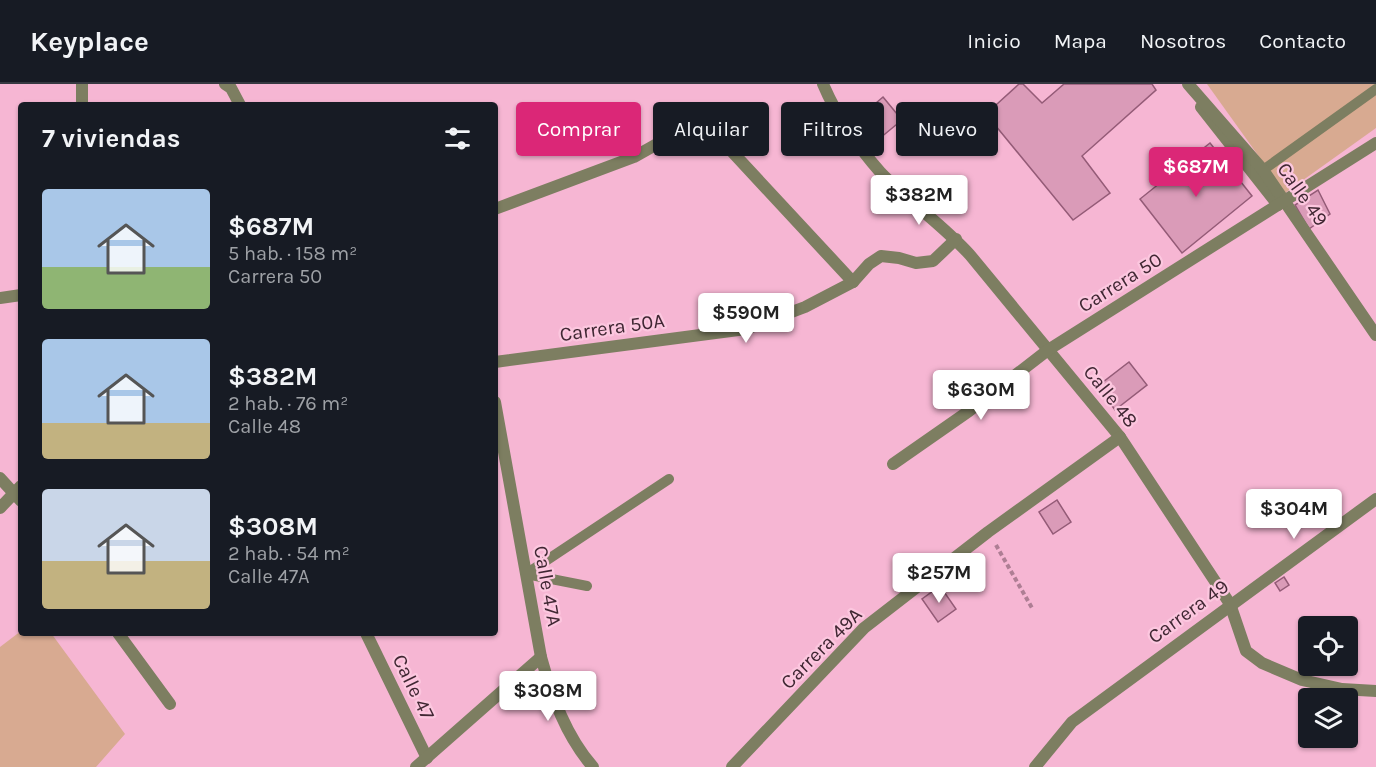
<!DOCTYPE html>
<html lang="es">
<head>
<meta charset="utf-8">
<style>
  :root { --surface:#171b24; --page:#242831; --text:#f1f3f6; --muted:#9ea1a6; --line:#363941; --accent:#db2777 }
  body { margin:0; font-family:Karla,sans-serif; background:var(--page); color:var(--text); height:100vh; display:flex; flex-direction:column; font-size:22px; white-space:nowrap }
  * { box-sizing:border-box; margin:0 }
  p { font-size:20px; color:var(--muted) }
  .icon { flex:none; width:33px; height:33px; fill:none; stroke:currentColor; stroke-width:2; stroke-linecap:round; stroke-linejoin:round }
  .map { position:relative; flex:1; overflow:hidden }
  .drawer { position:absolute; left:18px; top:18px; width:480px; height:534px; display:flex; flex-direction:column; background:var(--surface); border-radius:6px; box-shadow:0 2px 4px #0004 }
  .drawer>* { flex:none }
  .banner { position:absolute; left:516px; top:18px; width:570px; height:54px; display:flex; gap:12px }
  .tools { position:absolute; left:1298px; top:532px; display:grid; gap:12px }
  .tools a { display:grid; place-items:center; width:60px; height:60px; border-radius:6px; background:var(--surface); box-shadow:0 2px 4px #0004; font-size:30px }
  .price { position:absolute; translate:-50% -51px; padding:0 14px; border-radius:6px; background:#fff; color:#222; font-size:20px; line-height:39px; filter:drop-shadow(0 2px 3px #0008) }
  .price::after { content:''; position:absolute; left:50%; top:36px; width:18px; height:14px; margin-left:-9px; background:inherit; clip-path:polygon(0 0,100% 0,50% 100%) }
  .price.active { background:var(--accent); color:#fff }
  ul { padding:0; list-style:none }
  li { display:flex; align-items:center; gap:18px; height:150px; padding:0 24px }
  li span { display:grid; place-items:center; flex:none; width:168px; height:120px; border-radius:6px; color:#555 }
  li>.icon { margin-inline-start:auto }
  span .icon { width:72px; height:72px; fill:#fffc; stroke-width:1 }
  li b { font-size:26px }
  h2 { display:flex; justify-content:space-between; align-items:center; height:72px; padding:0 24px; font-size:26px }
  .pill { padding:0 21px; border-radius:6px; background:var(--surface); box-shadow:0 2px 4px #0004; font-size:21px; line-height:54px }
  .pill.active { background:var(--accent); color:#fff }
  header { display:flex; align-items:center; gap:36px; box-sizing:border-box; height:84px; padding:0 30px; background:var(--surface); border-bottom:2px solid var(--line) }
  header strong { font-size:28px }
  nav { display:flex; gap:33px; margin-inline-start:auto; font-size:21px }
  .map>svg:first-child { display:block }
  .green { fill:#d8aa91 }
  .building { fill:#da9bb8; stroke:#945b77; stroke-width:1.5 }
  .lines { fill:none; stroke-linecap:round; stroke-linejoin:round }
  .path { stroke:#ae7e94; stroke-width:4; stroke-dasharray:4.5 3; stroke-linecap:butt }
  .service { stroke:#7d7e61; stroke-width:10 }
  .pedestrian { stroke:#7d7e61; stroke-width:12 }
  .minor { stroke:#7d7e61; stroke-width:12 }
  .labels { text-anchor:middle; stroke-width:4.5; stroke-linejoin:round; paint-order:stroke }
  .street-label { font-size:20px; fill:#402733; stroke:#fcc7df }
</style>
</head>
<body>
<header>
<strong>Keyplace</strong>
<nav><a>Inicio</a><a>Mapa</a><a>Nosotros</a><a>Contacto</a></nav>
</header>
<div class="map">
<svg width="1376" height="683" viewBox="0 0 1376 683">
  <rect width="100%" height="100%" fill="#f6b6d3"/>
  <g class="green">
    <polygon points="1207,0 1376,0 1376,44 1285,109"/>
    <polygon points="21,547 21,549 51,549 125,650 96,683 0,683 0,563"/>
  </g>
  <g class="building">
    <polygon points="1019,0 1023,0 1042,19 1064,0 1152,0 1156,6 1082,72 1110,109 1073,136 986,30"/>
    <polygon points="883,13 902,36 874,59 855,37"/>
    <polygon points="819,29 826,40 810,49 804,38"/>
    <polygon points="1210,59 1252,112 1182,169 1140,115"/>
    <polygon points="1318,106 1330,130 1309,145 1295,121"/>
    <polygon points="1129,278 1147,301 1115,326 1098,302"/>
    <polygon points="1057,416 1071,438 1053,450 1039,428"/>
    <polygon points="1284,493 1289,501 1280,507 1275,499"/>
    <polygon points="940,502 956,525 938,538 922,515"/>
  </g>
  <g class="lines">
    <polyline class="path" points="996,461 1032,524"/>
    <g class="service">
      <polyline points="1263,86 1376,5"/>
      <polyline points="587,502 526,490 669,395"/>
    </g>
    <polyline class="pedestrian" points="1201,23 1278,121"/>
    <g class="minor">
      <polyline points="82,0 82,21"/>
      <polyline points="225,0 231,4 240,21"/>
      <path d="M 823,0 C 837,33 858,63 881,89 C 909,118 943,141 970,171 L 1120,353 L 1230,520 L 1246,567 L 1262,579 L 1302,596 L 1342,605 L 1376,607"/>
      <polyline points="1188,0 1263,86 1376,251"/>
      <polyline points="495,125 634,73 689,42 702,41 711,45 853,198"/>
      <polyline points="0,214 21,211"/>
      <polyline points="495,278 746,245 805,223 853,198 869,180 881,172 899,174 916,179 933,177 956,155"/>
      <path d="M 495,318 L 541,573 C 552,613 566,652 593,683"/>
      <polyline points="893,380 969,327 1048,266 1376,59"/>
      <polyline points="0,394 21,417"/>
      <polyline points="0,424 21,402"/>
      <polyline points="118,549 170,620"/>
      <polyline points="366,549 427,674"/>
      <polyline points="416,683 541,573"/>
      <polyline points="732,683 864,544 988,448 1120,353"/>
      <polyline points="1035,683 1072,638 1376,415"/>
    </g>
  </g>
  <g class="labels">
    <g class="street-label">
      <text transform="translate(1303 110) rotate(55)" y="7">Calle 49</text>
      <text transform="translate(1120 198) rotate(-32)" y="7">Carrera 50</text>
      <text transform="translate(612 243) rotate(-8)" y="7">Carrera 50A</text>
      <text transform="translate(1111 312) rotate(51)" y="7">Calle 48</text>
      <text transform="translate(548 502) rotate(80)" y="7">Calle 47A</text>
      <text transform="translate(1188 527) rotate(-36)" y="7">Carrera 49</text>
      <text transform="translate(821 564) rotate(-45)" y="7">Carrera 49A</text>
      <text transform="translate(414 603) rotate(64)" y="7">Calle 47</text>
    </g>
  </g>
</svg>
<div class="tools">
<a><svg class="icon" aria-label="locate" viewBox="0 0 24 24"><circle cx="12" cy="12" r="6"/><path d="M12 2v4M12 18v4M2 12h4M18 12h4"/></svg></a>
<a><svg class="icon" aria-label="layers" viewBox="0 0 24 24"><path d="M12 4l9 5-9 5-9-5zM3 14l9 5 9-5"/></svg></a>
</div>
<b class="price active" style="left:1196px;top:114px">$687M</b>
<b class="price" style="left:919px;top:142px">$382M</b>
<b class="price" style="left:746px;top:260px">$590M</b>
<b class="price" style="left:981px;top:337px">$630M</b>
<b class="price" style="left:1294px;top:456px">$304M</b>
<b class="price" style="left:939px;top:520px">$257M</b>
<b class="price" style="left:548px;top:638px">$308M</b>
<div class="banner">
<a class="pill active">Comprar</a>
<a class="pill">Alquilar</a>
<a class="pill">Filtros</a>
<a class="pill">Nuevo</a>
</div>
<section class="drawer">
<h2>7 viviendas<svg class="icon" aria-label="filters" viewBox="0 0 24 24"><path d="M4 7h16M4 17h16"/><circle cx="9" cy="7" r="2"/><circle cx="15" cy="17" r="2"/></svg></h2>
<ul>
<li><span style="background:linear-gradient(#a9c7e8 65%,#8fb573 0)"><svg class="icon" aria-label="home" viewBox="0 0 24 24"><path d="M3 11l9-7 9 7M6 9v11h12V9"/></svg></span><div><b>$687M</b><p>5 hab. · 158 m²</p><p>Carrera 50</p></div></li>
<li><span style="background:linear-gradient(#a9c7e8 70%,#c2b280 0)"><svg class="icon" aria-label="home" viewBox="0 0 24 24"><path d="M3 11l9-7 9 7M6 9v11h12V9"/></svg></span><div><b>$382M</b><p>2 hab. · 76 m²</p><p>Calle 48</p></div></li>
<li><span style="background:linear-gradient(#c9d6e8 60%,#c2b280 0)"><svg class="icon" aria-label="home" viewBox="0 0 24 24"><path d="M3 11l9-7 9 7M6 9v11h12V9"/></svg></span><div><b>$308M</b><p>2 hab. · 54 m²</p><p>Calle 47A</p></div></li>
</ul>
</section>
</div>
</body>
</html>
